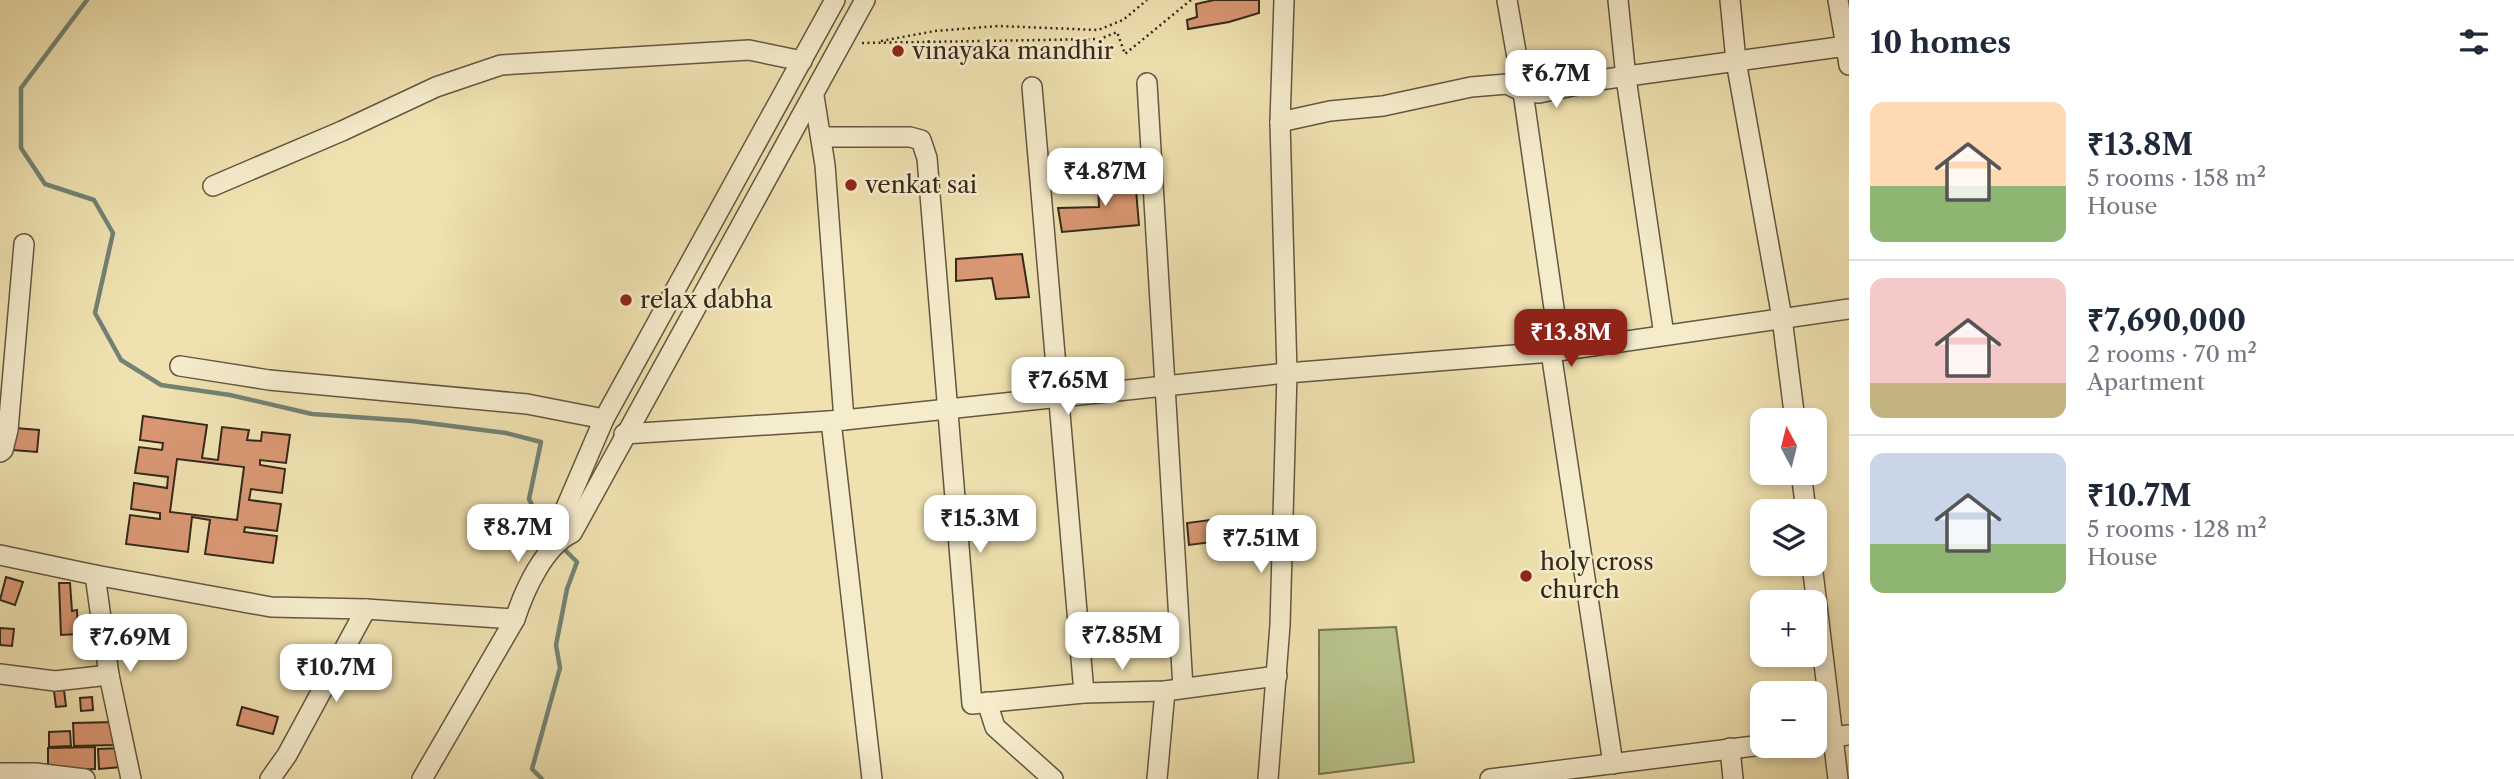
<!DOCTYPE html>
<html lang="en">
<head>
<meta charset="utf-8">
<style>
  :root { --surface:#fff; --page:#f2f2f3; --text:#1f2937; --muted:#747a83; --line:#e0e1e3; --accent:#8f2418 }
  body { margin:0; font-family:"Libre Caslon Text",serif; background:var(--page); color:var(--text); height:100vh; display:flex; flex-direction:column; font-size:26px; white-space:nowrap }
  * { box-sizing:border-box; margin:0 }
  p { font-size:23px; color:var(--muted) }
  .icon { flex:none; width:38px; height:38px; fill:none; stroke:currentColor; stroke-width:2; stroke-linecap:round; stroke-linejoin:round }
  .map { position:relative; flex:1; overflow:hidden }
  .details { display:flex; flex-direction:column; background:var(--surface); width:665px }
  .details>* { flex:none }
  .needle { width:46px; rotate:353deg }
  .tools { position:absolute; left:1750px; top:408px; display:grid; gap:14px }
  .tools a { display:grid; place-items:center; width:77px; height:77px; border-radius:14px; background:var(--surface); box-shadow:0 4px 10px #0003; font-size:35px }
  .price { position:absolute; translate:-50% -60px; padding:0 16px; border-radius:14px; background:#fff; color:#222; font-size:23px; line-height:46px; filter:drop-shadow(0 2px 4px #0008) }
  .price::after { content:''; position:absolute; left:50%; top:42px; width:21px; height:16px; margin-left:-10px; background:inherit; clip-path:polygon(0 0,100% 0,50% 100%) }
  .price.current { background:var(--accent); color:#fff }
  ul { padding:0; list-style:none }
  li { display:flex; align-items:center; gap:21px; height:175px; padding:0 21px }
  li+li { border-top:2px solid var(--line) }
  li span { display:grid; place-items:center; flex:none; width:196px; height:140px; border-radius:14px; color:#555 }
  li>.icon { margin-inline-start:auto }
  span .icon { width:84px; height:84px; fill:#fffc; stroke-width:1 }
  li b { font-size:30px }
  h2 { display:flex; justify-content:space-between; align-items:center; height:84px; padding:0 21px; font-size:30px }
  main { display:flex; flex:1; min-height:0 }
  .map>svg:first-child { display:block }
  .green { fill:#b9c38b; stroke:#777653; stroke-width:2 }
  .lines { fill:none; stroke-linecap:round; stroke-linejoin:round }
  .stream { stroke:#728274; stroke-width:4.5 }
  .building { fill:#d99773; stroke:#35291b; stroke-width:2; fill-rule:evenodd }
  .minor-casing { stroke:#645740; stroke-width:22 }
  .path { stroke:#35291b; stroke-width:2.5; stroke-dasharray:2 3.5; stroke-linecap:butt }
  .minor { stroke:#f5eccc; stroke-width:19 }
  .poi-dot { fill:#8f2418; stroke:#f5eccc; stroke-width:2.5 }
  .labels { text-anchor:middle; stroke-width:5; stroke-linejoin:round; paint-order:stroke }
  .poi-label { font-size:24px; fill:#35291b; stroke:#f5eccc; text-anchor:start }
</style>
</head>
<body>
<main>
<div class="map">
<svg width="1849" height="779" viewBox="0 0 1849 779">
  <rect width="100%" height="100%" fill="#efe1b0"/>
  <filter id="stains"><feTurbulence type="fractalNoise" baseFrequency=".00286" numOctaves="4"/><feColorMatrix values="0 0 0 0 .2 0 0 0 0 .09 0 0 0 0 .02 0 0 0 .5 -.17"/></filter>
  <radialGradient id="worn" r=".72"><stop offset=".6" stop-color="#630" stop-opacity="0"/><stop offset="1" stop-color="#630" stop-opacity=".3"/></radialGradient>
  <polygon class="green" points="1396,627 1414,762 1319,774 1319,630"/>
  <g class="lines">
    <g class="stream">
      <polyline points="87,0 21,88 21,148 45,184 94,200 113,233 95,313 121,360 161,385 230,395 312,414 412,421 506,433 541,442 529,499 546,533 553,539"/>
      <polyline points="542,779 532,769 560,668 556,645 567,589 577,562 562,547"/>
    </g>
  </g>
  <g class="building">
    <polygon points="1214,0 1259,0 1259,13 1229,22 1188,29 1187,20 1197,17 1196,4"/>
    <polygon points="1135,178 1139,225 1062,232 1058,208 1099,207 1098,181"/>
    <polygon points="1022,254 1029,297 996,299 992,278 956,281 956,259"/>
    <path d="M 143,416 L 207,425 L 202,458 L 218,460 L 222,427 L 249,430 L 247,440 L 261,441 L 262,432 L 290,435 L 286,463 L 260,460 L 260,465 L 285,469 L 282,493 L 251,489 L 249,500 L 281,504 L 277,531 L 245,527 L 244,532 L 277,536 L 273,563 L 205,554 L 210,520 L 192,517 L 188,552 L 126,544 L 130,515 L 160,519 L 160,513 L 131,509 L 134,483 L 167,488 L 168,477 L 135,473 L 139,447 L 162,450 L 163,443 L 140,440 ZM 177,459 L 244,467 L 237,520 L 170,512 Z"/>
    <polygon points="15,428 39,430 37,452 13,450"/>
    <polygon points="1225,518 1228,540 1189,545 1187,523"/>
    <polygon points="6,577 23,582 15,605 0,600"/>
    <polygon points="59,583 70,583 72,611 77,610 78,634 61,635"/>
    <polygon points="0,628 14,629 12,646 0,645"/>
    <polygon points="64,690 66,706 56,707 54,691"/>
    <polygon points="92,697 93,710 81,711 80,698"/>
    <polygon points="242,707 278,717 273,734 237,725"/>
    <polygon points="116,722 117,745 74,746 73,723"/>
    <polygon points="70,731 71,746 49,747 49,732"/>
    <polygon points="95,747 95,769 48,770 48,748"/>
    <polygon points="120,748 121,767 99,769 98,749"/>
  </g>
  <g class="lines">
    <g class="minor-casing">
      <g id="minor">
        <polyline points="1507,0 1523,92 1560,350"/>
        <polyline points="1618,0 1626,78 1664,335"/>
        <polyline points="1730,0 1736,61 1782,318 1795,420"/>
        <polyline points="1838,0 1846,46"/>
        <polyline points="1147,83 1183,688"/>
        <polyline points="1032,87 1084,693"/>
        <polyline points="814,96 825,165 844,420"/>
        <polyline points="1280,122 1330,111 1383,106 1471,87 1507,84 1523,92 1539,93 1606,79 1846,46 1849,65"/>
        <polyline points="821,137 910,137 921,140 927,158 972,704 1084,693 1165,691 1277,676"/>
        <polyline points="213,186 342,131 436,87 501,65 749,50 802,61"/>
        <polyline points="1551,352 1613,764"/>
        <polyline points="180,366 269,380 527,404 604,419"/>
        <polyline points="831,421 872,779"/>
        <polyline points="624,434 844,420 1287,373 1551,352 1849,309"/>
        <polyline points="0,452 3,450 8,430 24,244"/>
        <polyline points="1801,472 1806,511"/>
        <polyline points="559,539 558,526 604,419 835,0"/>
        <polyline points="0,555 95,575 271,607 366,609 515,619"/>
        <polyline points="1812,564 1838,779"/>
        <polyline points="95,575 109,675 131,779"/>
        <polyline points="0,674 55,681 109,675"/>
        <polyline points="987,702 995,727 1053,779"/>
        <polyline points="1815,739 1849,735"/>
        <polyline points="1730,748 1733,779"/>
        <polyline points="0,773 35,773 85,779"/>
        <polyline points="270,779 287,755 366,609"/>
        <path d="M 422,779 L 515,619 C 524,591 544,546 572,533 L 865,0"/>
        <polyline points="1157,779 1165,691"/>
        <polyline points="1268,779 1280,625 1287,373 1280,122 1284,0"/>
        <polyline points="1490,779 1762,745"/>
      </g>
    </g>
    <g class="path">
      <polyline points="881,41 935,31 998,26 1098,30 1123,20 1147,0"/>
      <polyline points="862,43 1100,39 1117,32 1125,54 1191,0"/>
    </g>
    <use href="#minor" class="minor"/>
  </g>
  <g class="poi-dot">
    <circle cx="898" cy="51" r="7"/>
    <circle cx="851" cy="185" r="7"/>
    <circle cx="626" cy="300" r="7"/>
    <circle cx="1526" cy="576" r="7"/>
  </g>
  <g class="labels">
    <g class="poi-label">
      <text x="912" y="59">vinayaka mandhir</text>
      <text x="865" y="193">venkat sai</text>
      <text x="640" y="308">relax dabha</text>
      <text x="1540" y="570">holy cross<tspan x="1540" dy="28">church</tspan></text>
    </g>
  </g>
  <rect width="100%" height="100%" filter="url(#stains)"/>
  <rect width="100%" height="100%" fill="url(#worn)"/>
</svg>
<div class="tools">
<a><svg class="needle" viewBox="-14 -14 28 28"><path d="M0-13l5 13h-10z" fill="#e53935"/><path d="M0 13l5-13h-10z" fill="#747a83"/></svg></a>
<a><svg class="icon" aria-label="layers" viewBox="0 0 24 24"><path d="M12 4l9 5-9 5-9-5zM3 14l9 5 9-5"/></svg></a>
<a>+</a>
<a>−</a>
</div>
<b class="price" style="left:1556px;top:110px">₹6.7M</b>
<b class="price" style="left:1105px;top:208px">₹4.87M</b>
<b class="price current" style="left:1571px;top:369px">₹13.8M</b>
<b class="price" style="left:1068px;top:417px">₹7.65M</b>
<b class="price" style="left:980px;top:555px">₹15.3M</b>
<b class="price" style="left:518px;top:564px">₹8.7M</b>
<b class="price" style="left:1261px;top:575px">₹7.51M</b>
<b class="price" style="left:1122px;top:672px">₹7.85M</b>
<b class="price" style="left:130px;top:674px">₹7.69M</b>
<b class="price" style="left:336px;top:704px">₹10.7M</b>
</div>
<section class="details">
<h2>10 homes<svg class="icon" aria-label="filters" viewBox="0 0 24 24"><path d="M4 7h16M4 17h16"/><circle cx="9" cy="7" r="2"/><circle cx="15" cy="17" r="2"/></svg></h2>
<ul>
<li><span style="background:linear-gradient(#ffd9b3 60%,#8fb573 0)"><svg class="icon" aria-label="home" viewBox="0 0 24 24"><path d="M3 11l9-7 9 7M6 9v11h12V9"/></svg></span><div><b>₹13.8M</b><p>5 rooms · 158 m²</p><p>House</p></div></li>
<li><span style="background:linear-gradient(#f6c9c9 75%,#c2b280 0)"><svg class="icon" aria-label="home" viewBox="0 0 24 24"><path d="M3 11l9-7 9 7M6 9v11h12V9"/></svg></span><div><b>₹7,690,000</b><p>2 rooms · 70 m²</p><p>Apartment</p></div></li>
<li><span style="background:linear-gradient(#c9d6e8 65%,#8fb573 0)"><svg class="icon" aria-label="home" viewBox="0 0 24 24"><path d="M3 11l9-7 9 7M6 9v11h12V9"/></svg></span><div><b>₹10.7M</b><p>5 rooms · 128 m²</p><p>House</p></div></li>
</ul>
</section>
</main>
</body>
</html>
